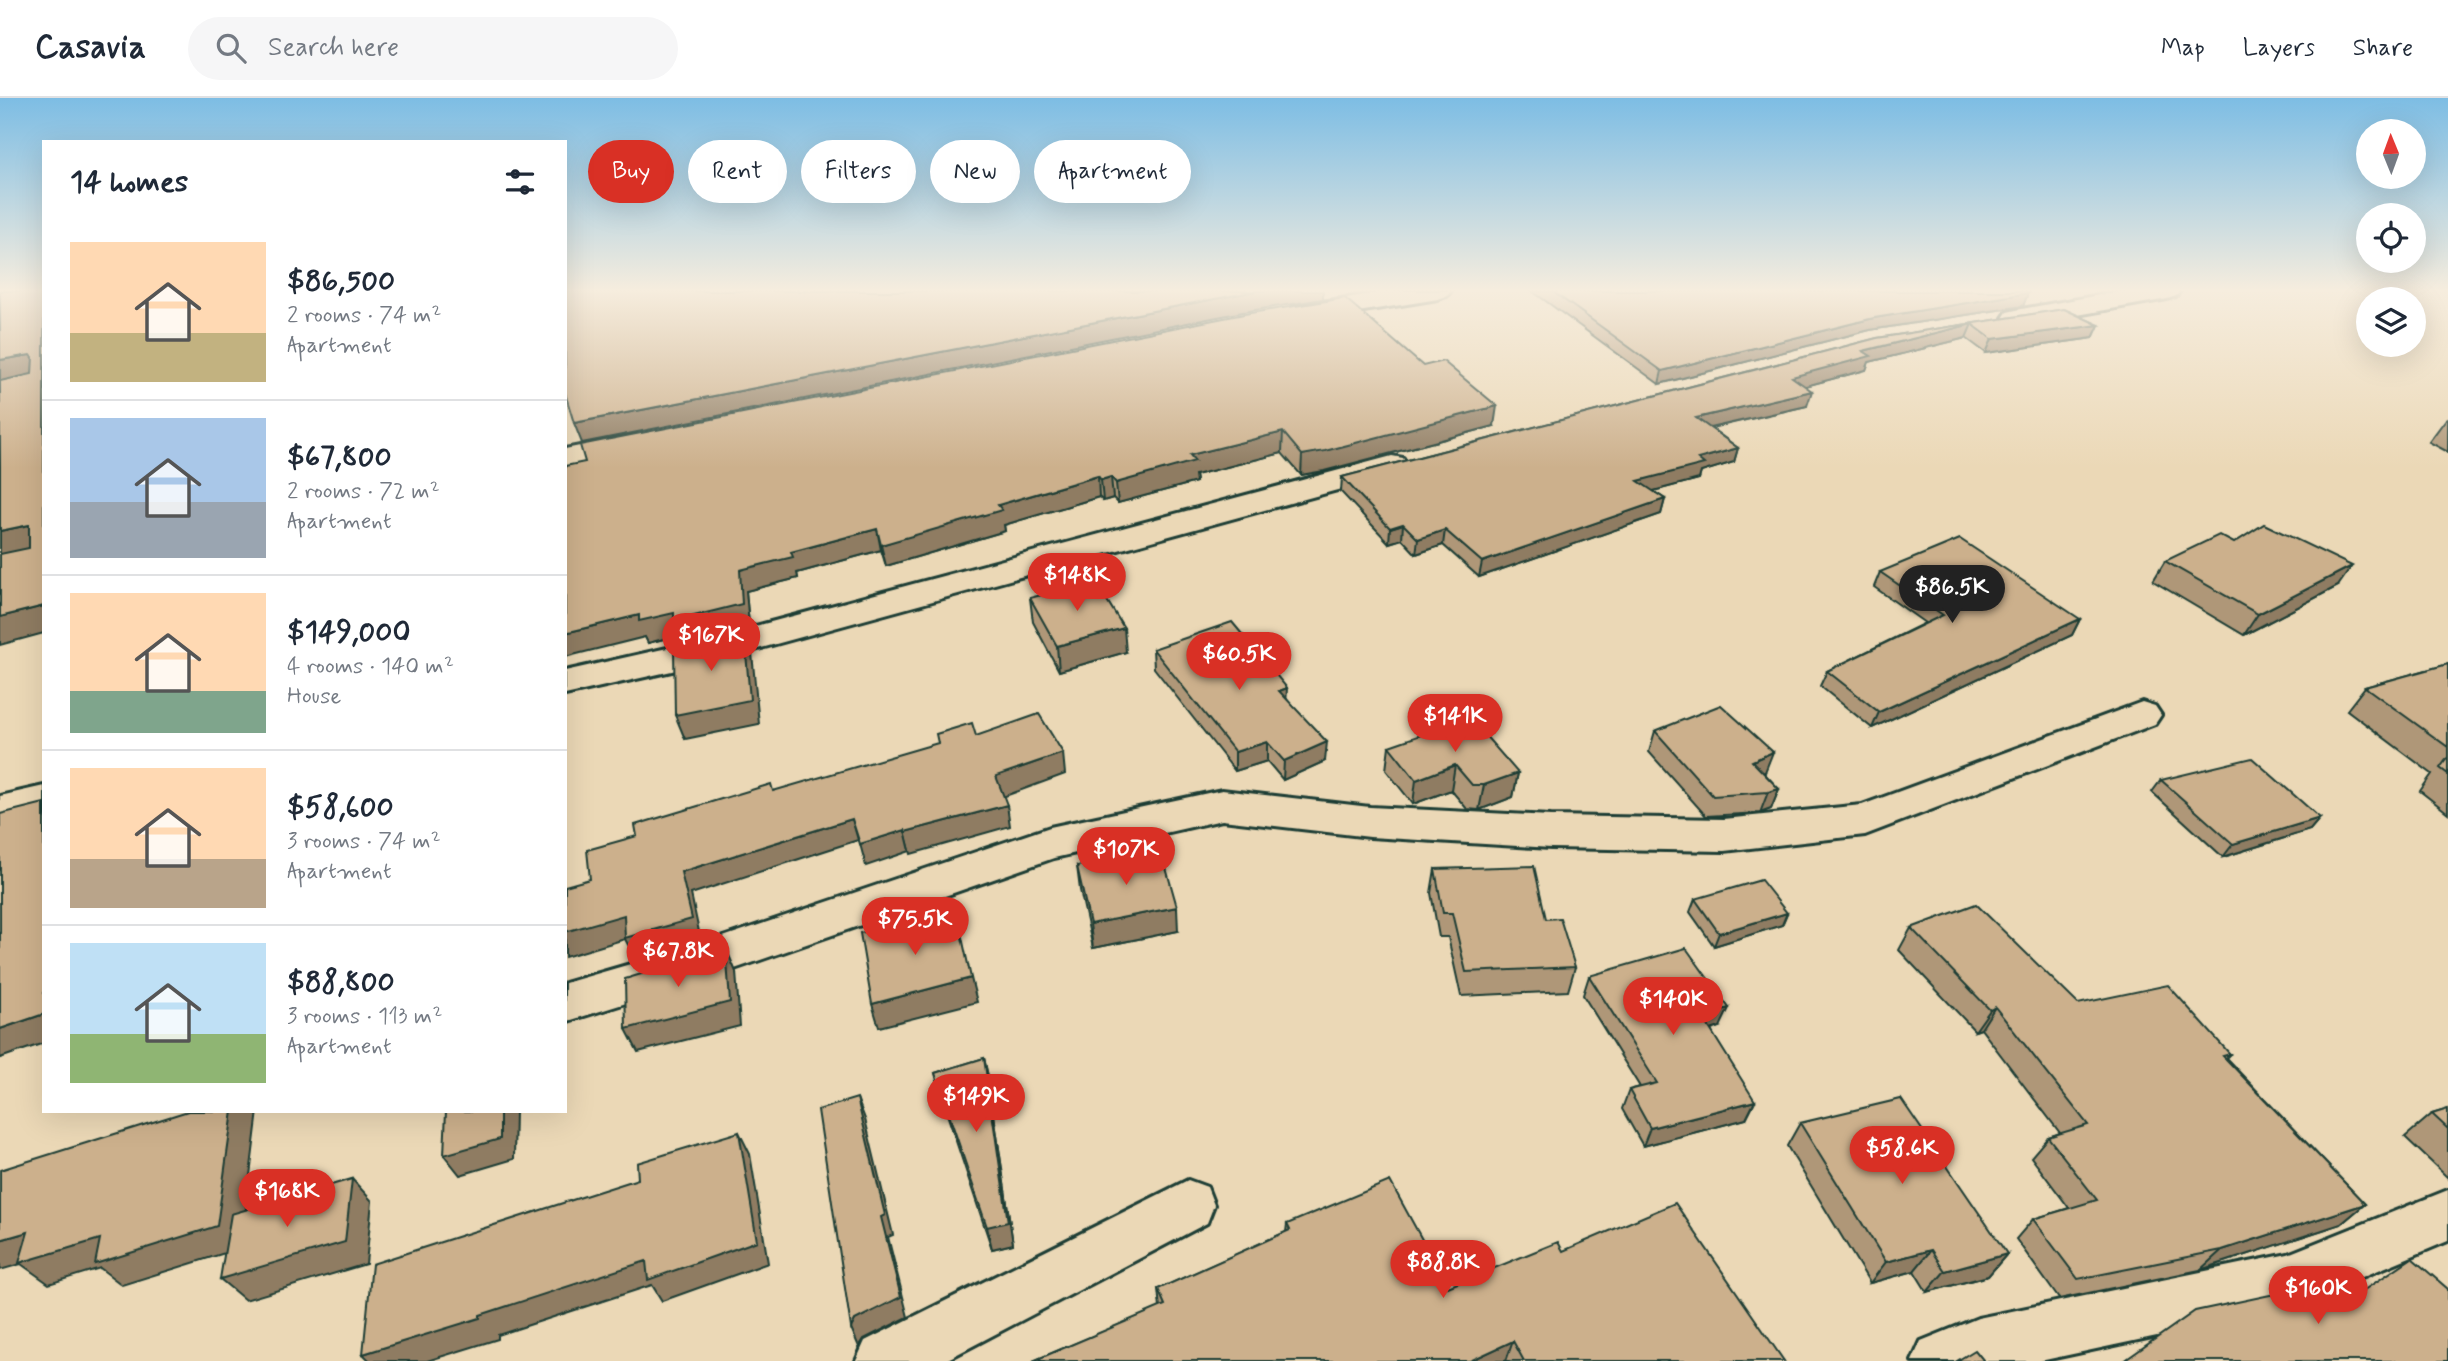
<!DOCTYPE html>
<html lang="en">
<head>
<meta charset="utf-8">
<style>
  :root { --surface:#fff; --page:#f6f6f7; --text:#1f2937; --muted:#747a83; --line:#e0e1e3; --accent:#d93025 }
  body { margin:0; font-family:Mynerve,sans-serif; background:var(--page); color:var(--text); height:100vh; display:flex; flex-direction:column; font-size:26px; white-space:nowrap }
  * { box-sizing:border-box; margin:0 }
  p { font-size:23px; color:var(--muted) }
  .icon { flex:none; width:38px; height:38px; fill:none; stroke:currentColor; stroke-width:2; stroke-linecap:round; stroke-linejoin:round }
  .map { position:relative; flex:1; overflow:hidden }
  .panel { position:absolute; left:42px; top:42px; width:525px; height:973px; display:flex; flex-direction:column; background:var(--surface); border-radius:0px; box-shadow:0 7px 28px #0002 }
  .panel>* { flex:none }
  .top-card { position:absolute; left:588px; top:42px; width:665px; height:63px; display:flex; gap:14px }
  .needle { width:46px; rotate:359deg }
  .buttons { position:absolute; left:2356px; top:21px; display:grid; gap:14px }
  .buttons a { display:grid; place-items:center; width:70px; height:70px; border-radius:50%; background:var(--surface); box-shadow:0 7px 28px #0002; font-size:35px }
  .price { position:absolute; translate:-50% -60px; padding:0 16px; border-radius:24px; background:var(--accent); color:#fff; font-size:23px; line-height:46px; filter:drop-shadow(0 2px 4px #0008) }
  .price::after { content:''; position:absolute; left:50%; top:42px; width:21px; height:16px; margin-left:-10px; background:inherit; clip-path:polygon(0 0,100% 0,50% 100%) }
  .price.current { background:#222; color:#fff }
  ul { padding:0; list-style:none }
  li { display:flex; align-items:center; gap:21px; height:175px; padding:0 28px }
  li+li { border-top:2px solid var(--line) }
  li span { display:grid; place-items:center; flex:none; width:196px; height:140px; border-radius:0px; color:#555 }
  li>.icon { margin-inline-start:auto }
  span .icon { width:84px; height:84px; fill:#fffc; stroke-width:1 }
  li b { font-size:30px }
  h2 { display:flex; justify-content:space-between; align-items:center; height:84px; padding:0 28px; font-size:30px }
  .chip { padding:0 24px; border-radius:32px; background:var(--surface); box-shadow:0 7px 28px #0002; font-size:24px; line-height:63px }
  .chip.current { background:var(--accent); color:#fff }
  header { display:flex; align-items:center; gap:42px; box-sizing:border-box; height:98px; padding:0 35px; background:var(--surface); border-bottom:2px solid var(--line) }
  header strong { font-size:33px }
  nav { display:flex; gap:38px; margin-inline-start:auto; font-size:24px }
  .search { width:490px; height:63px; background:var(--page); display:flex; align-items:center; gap:18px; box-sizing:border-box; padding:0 24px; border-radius:38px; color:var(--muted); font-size:26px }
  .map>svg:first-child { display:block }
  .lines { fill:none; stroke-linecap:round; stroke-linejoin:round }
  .street-casing { stroke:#1f3d34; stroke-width:6 }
  .street { fill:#ebd8b6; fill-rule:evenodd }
  .wall { fill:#af9778; stroke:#1f3d34; stroke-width:2 }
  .shaded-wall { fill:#8f7b62; stroke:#1f3d34; stroke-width:2 }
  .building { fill:#ccb08c; stroke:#1f3d34; stroke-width:2 }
</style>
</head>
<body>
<header>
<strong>Casavia</strong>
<div class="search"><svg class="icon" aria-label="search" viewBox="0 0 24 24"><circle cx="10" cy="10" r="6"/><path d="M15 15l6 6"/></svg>Search here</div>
<nav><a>Map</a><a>Layers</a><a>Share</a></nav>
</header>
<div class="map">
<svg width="2448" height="1263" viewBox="0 0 2448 1263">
  <rect width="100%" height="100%" fill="#ebd8b6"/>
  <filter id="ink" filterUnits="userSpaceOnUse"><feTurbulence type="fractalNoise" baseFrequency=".0143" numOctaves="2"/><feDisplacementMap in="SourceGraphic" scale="14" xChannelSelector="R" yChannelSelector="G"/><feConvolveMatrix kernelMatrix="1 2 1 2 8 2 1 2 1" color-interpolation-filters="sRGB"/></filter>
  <g filter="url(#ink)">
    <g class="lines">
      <g class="street-casing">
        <g id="street">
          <polygon points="1389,193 1451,193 1447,198 1438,201 1302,223 1293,221 1289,215 1293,209 1302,207"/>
          <polygon points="2122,193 2180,193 2176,198 2167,201 2016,228 2007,226 2003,220 2007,214 2016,212"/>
          <polygon points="635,337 646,340 650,346 646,352 565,369 565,351"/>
          <polygon points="1392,358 1403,360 1407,367 1403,374 703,566 565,597 565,573 703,542"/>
          <polygon points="2142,604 2155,608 2161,617 2155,626 1865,737 1724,753 1551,750 1370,739 1222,722 1054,760 720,876 565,924 565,885 720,840 1050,729 1222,692 1370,709 1551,718 1724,721 1862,707"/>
          <polygon points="44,688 44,718 0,728 0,698"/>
          <polygon points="1188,1082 1207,1089 1214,1107 1207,1125 944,1263 856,1263 865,1243"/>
          <polygon points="2448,1092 2448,1143 2288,1210 2040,1263 1912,1263 1921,1243 1978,1220 2288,1156"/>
        </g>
      </g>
      <use href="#street" class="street"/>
    </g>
    <g class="wall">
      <polygon points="1532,193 2024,193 2028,195 2023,208 1870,232 1659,286"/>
      <polygon points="2064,211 2099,227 2093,240 1986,255 1966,240 1869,264 1866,272 1805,288 1807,308 1711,330 1738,350 1734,364 1701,374 1699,381 1653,393 1665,401 1661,416 1479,479 1443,447 1416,456 1402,441 1389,445 1341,394 1342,379 1877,240"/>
      <polygon points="1423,268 1494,328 1324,373 1301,377 1282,355 1195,377 1196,384 1118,405 1113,400 1103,403 1099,399 1004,427 1005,433 886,468 881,452 797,475 798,480 746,493 749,527 682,544 679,537 648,545 565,368"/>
      <polygon points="2448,320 2448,354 2429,344 2446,321"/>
      <polygon points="2234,445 2338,488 2244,537 2153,483 2165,463"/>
      <polygon points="1880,474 2080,521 2072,537 1872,630 1820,588 1827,573 1925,525 1874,489"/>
      <polygon points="1030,500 1126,554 1059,573 1033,524"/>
      <polygon points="1153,551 1287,601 1325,663 1283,682 1267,663 1235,673 1154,570"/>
      <polygon points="2448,566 2448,715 2420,693 2432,676 2347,612 2365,589"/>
      <polygon points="1655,633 1765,674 1764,675 1779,691 1771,711 1760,715 1706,718 1649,654"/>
      <polygon points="1389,648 1518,675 1513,699 1479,712 1467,711 1451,692 1413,706 1386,672"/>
      <polygon points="2161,682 2320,720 2310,732 2223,759 2152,694"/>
      <polygon points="1077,768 1178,833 1093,850 1080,792"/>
      <polygon points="1435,771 1546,821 1575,869 1568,893 1461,898 1448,839 1439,839 1431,795"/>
      <polygon points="1695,801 1787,815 1782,827 1714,848 1690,814"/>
      <polygon points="1911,830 2078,906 2230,956 2226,960 2365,1106 2341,1126 2200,1172 2059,1201 2016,1141 2033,1121 2069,1110 2031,1059 2048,1039 2060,1035 1981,931 1975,933 1899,852"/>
      <polygon points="1589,878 1720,929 1711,932 1746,1021 1643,1048 1622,1011 1629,992 1640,989 1583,897"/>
      <polygon points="984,960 989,983 1013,1146 992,1151 941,998 935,975"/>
      <polygon points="2448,1011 2448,1080 2405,1039 2432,1016"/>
      <polygon points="1800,1025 2007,1156 1988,1178 1927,1194 1914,1173 1870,1185 1787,1048"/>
      <polygon points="1287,1126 1448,1189 1563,1153 1784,1263 1033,1263 1160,1210 1158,1191 1286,1134"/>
    </g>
    <g class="shaded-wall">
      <polygon points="1256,193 1323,193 1323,201 1243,214 582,345 574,325"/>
      <polygon points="2028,195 2023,208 1870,232 1659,286 1662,273 1874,220"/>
      <polygon points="1972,226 1966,240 1869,264 1866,272 1787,293 1792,279 1863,253"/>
      <polygon points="2099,227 2093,240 1986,255 1992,241"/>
      <polygon points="30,257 44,277 0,285 0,262"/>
      <polygon points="1812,293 1807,308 1692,334 1696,320"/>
      <polygon points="1497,308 1494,328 1324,373 1301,377 1302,357"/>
      <polygon points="1283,334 1282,355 1195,377 1196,384 1118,405 1116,385 1190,357"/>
      <polygon points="1738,350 1734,364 1701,374 1699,381 1634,398 1638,383 1698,361"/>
      <polygon points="1098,378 1099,399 1004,427 1005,433 886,468 881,447 998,407"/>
      <polygon points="1111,379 1113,400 1103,403 1101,382"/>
      <polygon points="1665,401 1661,416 1479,479 1482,464"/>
      <polygon points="1403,426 1402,441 1389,445 1390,430"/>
      <polygon points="29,427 44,446 0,459 0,433"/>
      <polygon points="877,431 881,452 797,475 798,480 746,493 749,527 682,544 679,537 648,545 645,539 565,559 565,535 639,517 740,472 791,454"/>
      <polygon points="1445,432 1443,447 1416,456 1418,441"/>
      <polygon points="2352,468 2338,488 2244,537 2258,516"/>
      <polygon points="44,508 44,535 0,547 0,519"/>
      <polygon points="2080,521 2072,537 1872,630 1879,614"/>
      <polygon points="1124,530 1126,554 1059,573 1057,548"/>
      <polygon points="744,531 752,555 759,626 685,641 675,617"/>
      <polygon points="1287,590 1286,609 1279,593"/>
      <polygon points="1267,644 1267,663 1235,673 1235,654"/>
      <polygon points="1327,644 1325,663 1283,682 1284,663"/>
      <polygon points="1773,654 1765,674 1744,683 1752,663"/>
      <polygon points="1063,655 1065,676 1000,700 996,678"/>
      <polygon points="1455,667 1451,692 1413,706 1416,682"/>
      <polygon points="1518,675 1513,699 1479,712 1484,687"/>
      <polygon points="1779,691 1771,711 1760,715 1768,694"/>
      <polygon points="1007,707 1010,728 911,756 905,734"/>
      <polygon points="2320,720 2310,732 2223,759 2233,746"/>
      <polygon points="852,721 858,742 691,796 701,843 636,862 625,841 565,859 565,834 681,774"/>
      <polygon points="905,732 910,753 866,768 860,746"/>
      <polygon points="1177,809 1178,833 1093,850 1090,826"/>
      <polygon points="1787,815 1782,827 1714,848 1719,835"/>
      <polygon points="726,850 736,874 740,928 638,954 626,931"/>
      <polygon points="971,880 977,904 879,929 872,906"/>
      <polygon points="1995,909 1981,931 1975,933 1990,912"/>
      <polygon points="1729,910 1720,929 1694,937 1702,918"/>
      <polygon points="44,916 44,945 0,960 0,931"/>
      <polygon points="984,960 989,983 1013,1146 992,1151 987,1129"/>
      <polygon points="857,1000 865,1021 893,1137 888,1139 908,1219 864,1241 859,1249 851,1230 855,1222 881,1119"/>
      <polygon points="1755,1003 1746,1021 1643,1048 1650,1030"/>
      <polygon points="233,1013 258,1013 241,1150 122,1187 100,1170 49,1186 21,1166 0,1172 0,1142 28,1134 100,1141"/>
      <polygon points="500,1013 515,1013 514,1061 460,1077 444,1057"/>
      <polygon points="739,1034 750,1056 768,1165 662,1203 652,1187 498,1237 498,1241 427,1263 370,1263 363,1256 480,1217"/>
      <polygon points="352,1081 372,1103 366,1166 245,1202 220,1181"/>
      <polygon points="2365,1106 2341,1126 2200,1172 2222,1152"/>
      <polygon points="1931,1152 1914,1173 1870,1185 1886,1164"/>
      <polygon points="2007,1156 1988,1178 1927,1194 1945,1173"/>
      <polygon points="1513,1243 1506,1263 1470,1263"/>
    </g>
    <g class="building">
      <polygon points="0,193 44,193 44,508 0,519 0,456 29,450 29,427 0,433 0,283 32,276 33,259 30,257 0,262"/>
      <polygon points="565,193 1256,193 574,325 565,295"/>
      <polygon points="1552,193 2024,193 2028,195 1874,220 1662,273"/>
      <polygon points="1345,200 1423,268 1443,263 1497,308 1325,353 1302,357 1283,334 1190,357 1195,363 1116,385 1111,379 1101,382 1098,378 998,407 1002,412 881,447 877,431 791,454 793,459 740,472 742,506 674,523 674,515 639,523 639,517 565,535 565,368 585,364 580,347 1244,216"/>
      <polygon points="2064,211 2099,227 1992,241 1972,226 1863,253 1871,258 1792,279 1812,293 1696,320 1738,350 1698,361 1704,366 1638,383 1665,401 1482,464 1445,432 1418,441 1403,426 1390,430 1342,379 1877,240"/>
      <polygon points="2264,426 2352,468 2258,516 2165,463 2219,437 2234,445"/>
      <polygon points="1960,441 2080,521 1879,614 1827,573 1943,517 1880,474"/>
      <polygon points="1095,483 1124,530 1057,548 1030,500"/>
      <polygon points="1232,524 1287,590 1279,593 1327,644 1284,663 1267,644 1235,654 1153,551"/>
      <polygon points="744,531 750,602 675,617 674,549"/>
      <polygon points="2448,566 2448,649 2365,589"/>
      <polygon points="1721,607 1773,654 1752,663 1779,691 1768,694 1713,698 1655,633"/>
      <polygon points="1039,616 1063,655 996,678 1007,707 905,734 905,732 860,746 852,721 681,774 692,821 625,840 624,817 565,834 565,788 590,781 587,752 637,738 635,727 771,686 773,693 938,645 936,636 972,625 976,638"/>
      <polygon points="1470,620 1518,675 1484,687 1472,687 1455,667 1416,682 1389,648"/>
      <polygon points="2448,659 2448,676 2440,670"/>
      <polygon points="2252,660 2320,720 2233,746 2161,682"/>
      <polygon points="44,705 44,916 0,931 0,716"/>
      <polygon points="1161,752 1177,809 1090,826 1077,768"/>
      <polygon points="1534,768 1546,821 1560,820 1575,869 1466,874 1452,815 1443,815 1435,771"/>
      <polygon points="1761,782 1787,815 1719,835 1695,801"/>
      <polygon points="1976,806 2078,906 2168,887 2230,956 2223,958 2365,1106 2222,1152 2078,1181 2033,1121 2097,1102 2048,1039 2088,1027 1995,909 1990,912 1911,830"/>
      <polygon points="956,812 971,880 872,906 860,835"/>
      <polygon points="726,850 730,904 626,931 625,881"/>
      <polygon points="1686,850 1729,910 1702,918 1755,1003 1650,1030 1629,992 1657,985 1589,878"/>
      <polygon points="984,960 1008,1124 987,1129 935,975"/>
      <polygon points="857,1000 885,1117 881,1119 901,1199 855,1222 851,1230 818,1012"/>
      <polygon points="1901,1001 2007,1156 1945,1173 1931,1152 1886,1164 1800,1025"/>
      <polygon points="2448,1011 2448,1031 2432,1016"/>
      <polygon points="188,1013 233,1013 217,1128 95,1166 100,1141 19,1165 28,1134 0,1142 0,1072"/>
      <polygon points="446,1013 500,1013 500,1041 444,1057"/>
      <polygon points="739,1034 757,1143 648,1182 646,1163 480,1217 480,1220 363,1256 372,1166 638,1081 637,1065"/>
      <polygon points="352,1081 345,1144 220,1181 231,1116"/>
      <polygon points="1390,1083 1448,1189 1558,1144 1563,1153 1675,1105 1784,1263 1524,1263 1513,1243 1470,1263 1033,1263 1165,1207 1158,1191 1290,1132 1287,1126"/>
      <polygon points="2412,1160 2448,1191 2448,1263 2124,1263 2195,1213 2313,1188 2334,1212"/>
      <polygon points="1975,1252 1984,1263 1957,1263"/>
    </g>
  </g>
  <linearGradient id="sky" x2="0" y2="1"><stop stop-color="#7dbde4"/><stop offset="0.52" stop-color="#f6edde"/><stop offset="1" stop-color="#f6edde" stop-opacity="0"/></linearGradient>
  <rect width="2448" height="370" fill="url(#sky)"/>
</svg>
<div class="buttons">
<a><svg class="needle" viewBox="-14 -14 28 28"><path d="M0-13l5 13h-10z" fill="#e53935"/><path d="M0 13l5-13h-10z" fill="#747a83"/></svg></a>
<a><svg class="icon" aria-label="locate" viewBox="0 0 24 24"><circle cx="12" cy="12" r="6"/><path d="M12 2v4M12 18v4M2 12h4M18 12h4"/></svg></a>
<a><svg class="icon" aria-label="layers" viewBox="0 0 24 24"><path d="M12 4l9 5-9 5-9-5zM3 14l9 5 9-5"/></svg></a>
</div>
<b class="price" style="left:1077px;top:515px">$148K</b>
<b class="price current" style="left:1952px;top:527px">$86.5K</b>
<b class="price" style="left:711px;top:575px">$167K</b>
<b class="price" style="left:1239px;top:594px">$60.5K</b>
<b class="price" style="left:1455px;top:656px">$141K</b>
<b class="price" style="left:1126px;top:789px">$107K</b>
<b class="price" style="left:915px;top:859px">$75.5K</b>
<b class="price" style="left:678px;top:891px">$67.8K</b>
<b class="price" style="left:1673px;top:939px">$140K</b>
<b class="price" style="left:976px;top:1036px">$149K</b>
<b class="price" style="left:1902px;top:1088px">$58.6K</b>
<b class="price" style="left:287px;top:1131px">$168K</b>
<b class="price" style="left:1443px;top:1202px">$88.8K</b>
<b class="price" style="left:2318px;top:1228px">$160K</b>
<div class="top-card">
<a class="chip current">Buy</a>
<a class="chip">Rent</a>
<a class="chip">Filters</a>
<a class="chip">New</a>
<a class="chip">Apartment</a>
</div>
<section class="panel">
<h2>14 homes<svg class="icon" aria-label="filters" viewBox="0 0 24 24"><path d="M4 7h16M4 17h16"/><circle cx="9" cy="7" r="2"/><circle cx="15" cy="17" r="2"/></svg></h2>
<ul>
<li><span style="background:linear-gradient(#ffd9b3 65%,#c2b280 0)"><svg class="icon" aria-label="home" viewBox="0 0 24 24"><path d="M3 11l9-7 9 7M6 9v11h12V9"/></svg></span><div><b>$86,500</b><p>2 rooms · 74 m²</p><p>Apartment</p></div></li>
<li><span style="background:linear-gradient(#a9c7e8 60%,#9aa5b1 0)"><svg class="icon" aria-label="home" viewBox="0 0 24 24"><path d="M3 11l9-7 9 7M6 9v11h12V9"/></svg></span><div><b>$67,800</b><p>2 rooms · 72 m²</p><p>Apartment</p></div></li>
<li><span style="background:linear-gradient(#ffd9b3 70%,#7fa58c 0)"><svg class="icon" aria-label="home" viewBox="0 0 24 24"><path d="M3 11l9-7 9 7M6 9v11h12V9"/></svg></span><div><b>$149,000</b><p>4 rooms · 140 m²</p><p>House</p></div></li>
<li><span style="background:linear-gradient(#ffd9b3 65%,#b9a48a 0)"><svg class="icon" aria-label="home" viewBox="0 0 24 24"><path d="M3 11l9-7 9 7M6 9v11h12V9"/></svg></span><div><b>$58,600</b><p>3 rooms · 74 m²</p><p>Apartment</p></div></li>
<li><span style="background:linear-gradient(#bfe0f5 65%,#8fb573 0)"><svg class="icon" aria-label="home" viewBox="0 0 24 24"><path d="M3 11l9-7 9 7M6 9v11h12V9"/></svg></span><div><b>$88,800</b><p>3 rooms · 113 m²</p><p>Apartment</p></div></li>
</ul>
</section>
</div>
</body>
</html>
